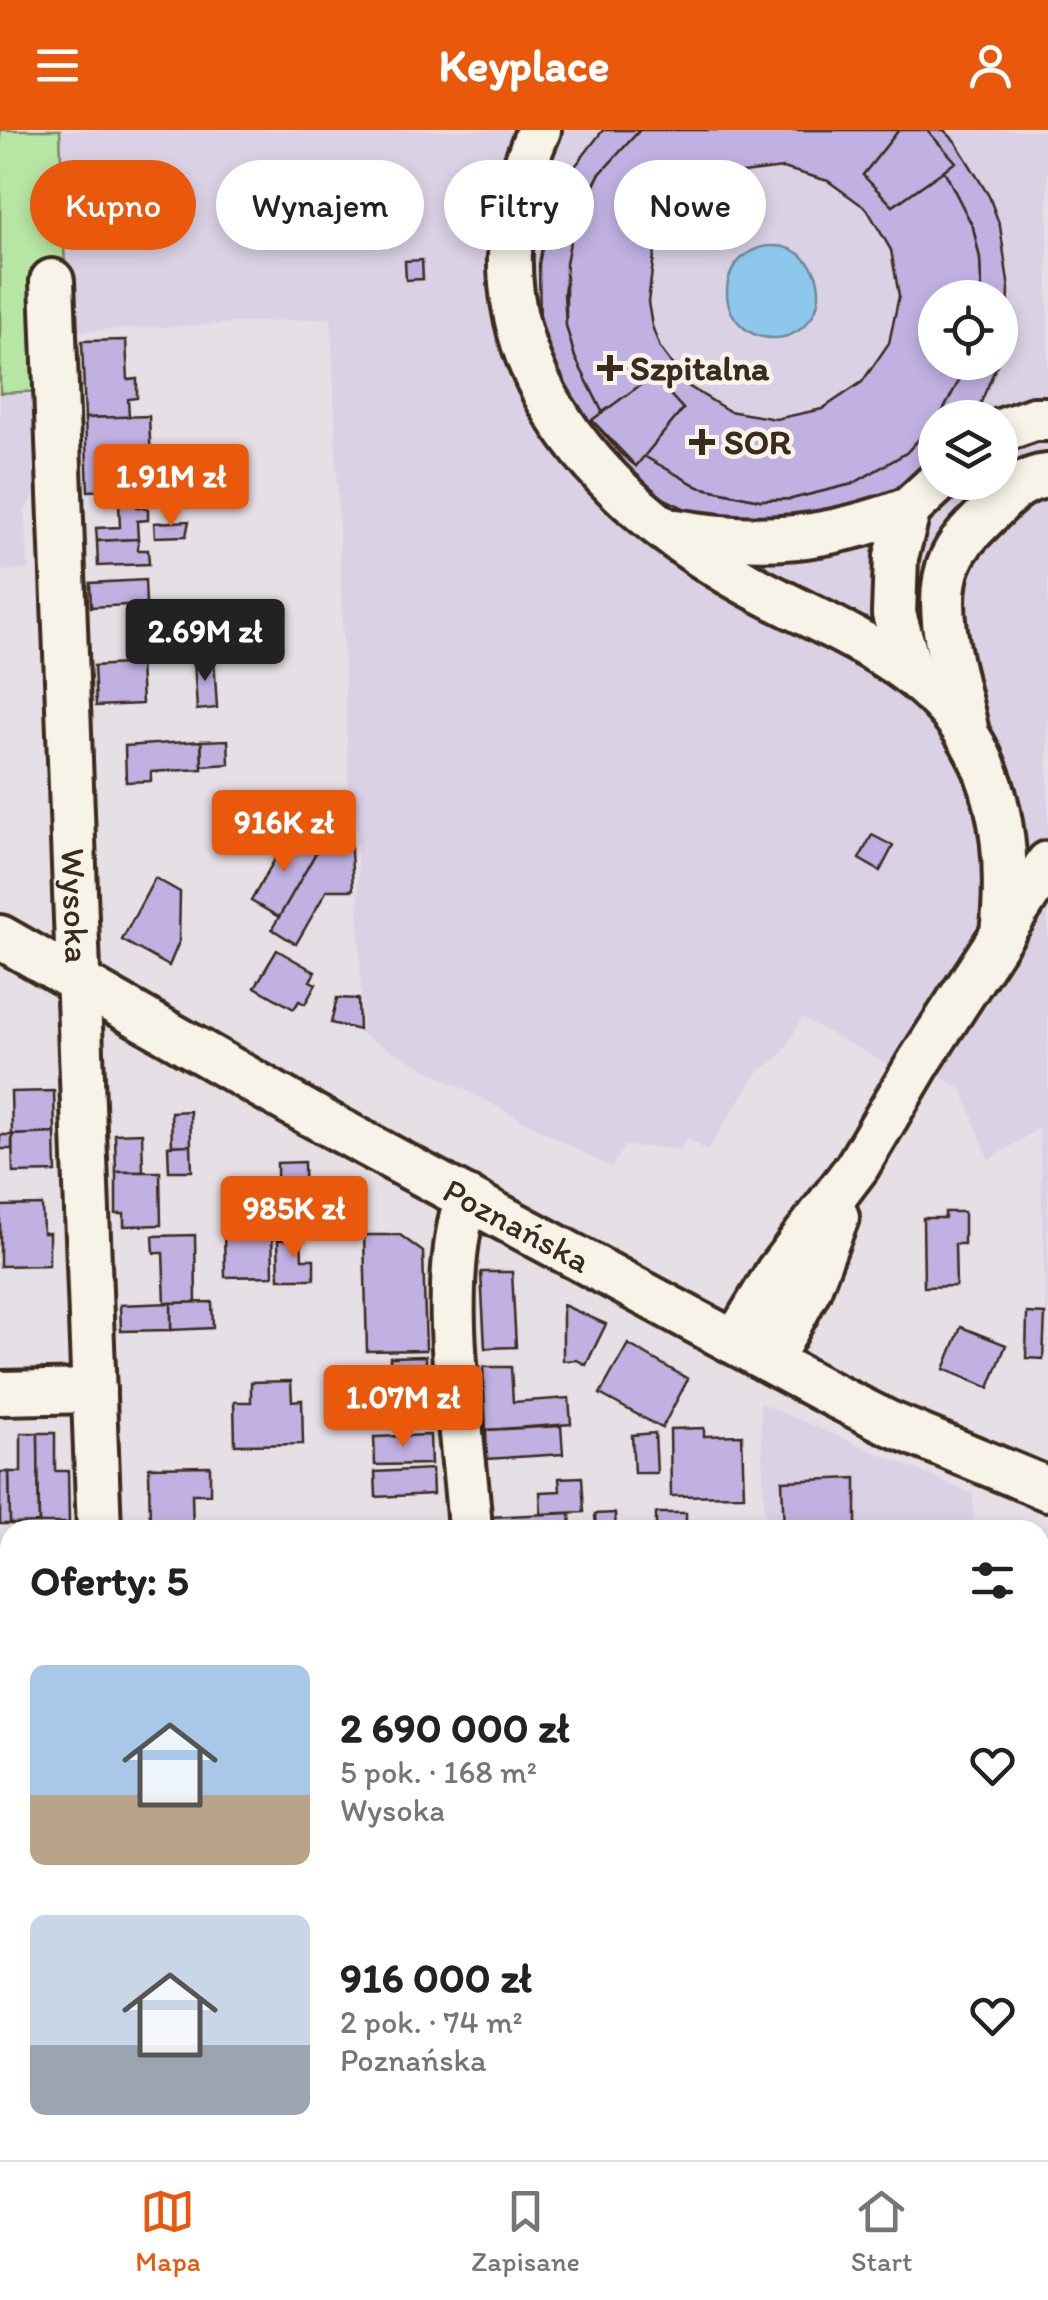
<!DOCTYPE html>
<html lang="pl">
<head>
<meta charset="utf-8">
<style>
  :root { --surface:#fff; --page:#f6f6f6; --text:#222; --muted:#767676; --line:#e0e0e0; --accent:#ea580c }
  body { margin:0; font-family:Itim,sans-serif; background:var(--page); color:var(--text); height:100vh; display:flex; flex-direction:column; font-size:38px; white-space:nowrap }
  * { box-sizing:border-box; margin:0 }
  p { font-size:32px; color:var(--muted) }
  .icon { flex:none; width:55px; height:55px; fill:none; stroke:currentColor; stroke-width:2; stroke-linecap:round; stroke-linejoin:round }
  .map { position:relative; flex:1; overflow:hidden }
  .panel { position:absolute; left:0px; top:1390px; width:1050px; height:640px; display:flex; flex-direction:column; background:var(--surface); border-radius:30px 30px 0 0; box-shadow:0 5px 15px #0003 }
  .panel>* { flex:none }
  .top-card { position:absolute; left:30px; top:30px; width:990px; height:90px; display:flex; gap:20px }
  .fabs { position:absolute; left:918px; top:150px; display:grid; gap:20px }
  .fabs a { display:grid; place-items:center; width:100px; height:100px; border-radius:50%; background:var(--surface); box-shadow:0 5px 15px #0003; font-size:50px }
  .price { position:absolute; translate:-50% -85px; padding:0 22px; border-radius:10px; background:var(--accent); color:#fff; font-size:32px; line-height:65px; filter:drop-shadow(0 2px 5px #0008) }
  .price::after { content:''; position:absolute; left:50%; top:60px; width:30px; height:22px; margin-left:-15px; background:inherit; clip-path:polygon(0 0,100% 0,50% 100%) }
  .price.on { background:#222; color:#fff }
  ul { padding:0; list-style:none }
  li { display:flex; align-items:center; gap:30px; height:250px; padding:0 30px }
  li span { display:grid; place-items:center; flex:none; width:280px; height:200px; border-radius:15px; color:#555 }
  li>.icon { margin-inline-start:auto }
  span .icon { width:120px; height:120px; fill:#fffc; stroke-width:1 }
  li b { font-size:42px }
  h2 { display:flex; justify-content:space-between; align-items:center; height:120px; padding:0 30px; font-size:42px }
  .pill { padding:0 35px; border-radius:45px; background:var(--surface); box-shadow:0 5px 15px #0003; font-size:35px; line-height:90px }
  .pill.on { background:var(--accent); color:#fff }
  header { display:flex; justify-content:space-between; align-items:center; height:130px; padding:0 30px; background:var(--accent); color:#fff; font-size:45px; font-weight:700 }
  .tab-bar { display:flex; justify-content:space-around; align-items:center; height:140px; border-top:2px solid var(--line); background:var(--surface); font-size:28px; color:var(--muted) }
  .tab-bar a { display:grid; justify-items:center; gap:5px }
  .tab-bar .on { color:var(--accent) }
  .map>svg:first-child { display:block }
  .built { fill:#dbd1e5; fill-rule:evenodd }
  .green { fill:#b6e5a4; stroke:#788861; stroke-width:2.5 }
  .water { fill:#8dc8ec; stroke:#6c899a; stroke-width:2.5 }
  .building { fill:#c0b1e2; stroke:#3b2a1e; stroke-width:2.5; fill-rule:evenodd }
  .lines { fill:none; stroke-linecap:round; stroke-linejoin:round }
  .minor-casing { stroke:#3b2a1e; stroke-width:50 }
  .minor { stroke:#f7f3e8; stroke-width:42 }
  .poi-dot { fill:#3b2a1e; stroke:#f7f3e8; stroke-width:4 }
  .labels { text-anchor:middle; stroke-width:9; stroke-linejoin:round; paint-order:stroke }
  .poi-label { font-size:35px; font-weight:bold; fill:#3b2a1e; stroke:#f7f3e8; text-anchor:start }
  .street-label { font-size:35px; fill:#3b2a1e; stroke:#f7f3e8 }
</style>
</head>
<body>
<header><svg class="icon" aria-label="menu" viewBox="0 0 24 24"><path d="M4 6h16M4 12h16M4 18h16"/></svg>Keyplace<svg class="icon" aria-label="person" viewBox="0 0 24 24"><circle cx="12" cy="8" r="4"/><path d="M4 21q1-7 8-7t8 7"/></svg></header>
<div class="map">
<svg width="1048" height="2030" viewBox="0 0 1048 2030">
  <rect width="100%" height="100%" fill="#e6dfe6"/>
  <filter id="ink" filterUnits="userSpaceOnUse"><feTurbulence type="fractalNoise" baseFrequency=".01" numOctaves="2"/><feDisplacementMap in="SourceGraphic" scale="20" xChannelSelector="R" yChannelSelector="G"/><feConvolveMatrix kernelMatrix="1 2 1 2 8 2 1 2 1" color-interpolation-filters="sRGB"/></filter>
  <g filter="url(#ink)">
    <g class="built">
      <path d="M 60,0 L 1048,0 L 1048,1231 L 1039,998 L 989,1030 L 962,960 L 903,924 L 893,937 L 802,888 L 781,926 L 758,942 L 707,1021 L 687,1008 L 680,1019 L 624,1016 L 612,1038 L 362,905 L 356,683 L 349,668 L 331,188 L 68,202 ZM 935,168 L 1000,168 L 1000,232 L 935,232 ZM 935,288 L 1000,288 L 1000,352 L 935,352 Z"/>
      <polygon points="43,261 46,343 25,380 28,440 0,441 0,263"/>
      <polygon points="760,1273 973,1364 974,1400 765,1400"/>
    </g>
    <polygon class="green" points="0,0 60,0 65,142 43,261 0,263"/>
    <circle class="water" cx="773" cy="162" r="46"/>
    <g class="building">
      <polygon points="603,0 640,0 599,45 584,73 572,102 564,163 566,195 575,227 603,283 592,290 620,323 636,336 644,326 699,357 760,370 791,369 852,354 906,323 935,293 935,334 885,370 825,392 698,385 640,357 574,288 540,198 539,134 545,102 570,43"/>
      <path d="M 640,0 L 899,0 L 863,45 L 893,76 L 944,40 L 973,97 L 980,128 L 982,168 L 935,168 L 935,232 L 969,232 L 948,277 L 906,323 L 852,354 L 791,369 L 760,370 L 699,357 L 644,326 L 683,279 L 653,246 L 603,283 L 575,227 L 566,195 L 566,133 L 572,102 L 599,45 ZM 783,38 L 828,51 L 867,79 L 891,120 L 899,166 L 889,213 L 862,252 L 822,279 L 776,289 L 729,281 L 688,256 L 660,218 L 652,196 L 648,172 L 654,125 L 663,103 L 693,66 L 735,44 Z"/>
      <polygon points="899,0 927,0 956,32 893,76 863,45"/>
      <polygon points="927,0 944,0 955,11 989,66 1000,96 1009,159 1008,191 1000,227 1000,168 982,168 980,128 973,97 944,40 956,32"/>
      <polygon points="422,130 423,149 406,150 405,131"/>
      <polygon points="126,210 128,250 137,249 137,268 128,269 129,287 85,288 82,211"/>
      <polygon points="969,232 998,232 977,282 973,288 939,288"/>
      <polygon points="653,246 683,279 636,336 592,290"/>
      <polygon points="149,286 152,358 88,361 85,288"/>
      <polygon points="136,372 137,377 148,379 148,390 137,391 138,409 97,411 96,398 120,397 119,373"/>
      <polygon points="189,391 186,406 155,407 154,393"/>
      <polygon points="138,409 138,420 148,420 149,434 98,436 97,411"/>
      <polygon points="145,450 146,474 91,477 90,453"/>
      <polygon points="212,493 214,529 159,532 157,496"/>
      <polygon points="214,529 217,578 197,580 194,530"/>
      <polygon points="140,533 142,574 96,576 94,536"/>
      <polygon points="228,610 229,634 202,636 201,611"/>
      <polygon points="201,611 202,639 151,642 151,651 126,652 125,616"/>
      <polygon points="333,693 350,703 353,760 327,760 296,814 272,799"/>
      <polygon points="290,703 318,719 279,787 251,771"/>
      <polygon points="872,705 893,716 880,741 859,729"/>
      <polygon points="155,748 180,762 179,812 169,836 122,810"/>
      <polygon points="277,820 315,842 310,851 316,854 305,874 299,871 294,879 255,857"/>
      <polygon points="337,868 358,869 359,900 331,893"/>
      <polygon points="54,961 55,1003 12,1005 11,962"/>
      <polygon points="190,981 191,1015 172,1016 171,982"/>
      <polygon points="55,1003 56,1042 13,1043 12,1005"/>
      <polygon points="142,1003 143,1042 116,1042 115,1004"/>
      <rect x="0" y="1005" width="12" height="14"/>
      <polygon points="191,1015 192,1041 169,1041 168,1016"/>
      <polygon points="304,1032 305,1110 278,1110 277,1033"/>
      <polygon points="116,1042 160,1042 161,1095 124,1096 124,1084 116,1084"/>
      <polygon points="42,1075 43,1103 49,1103 49,1135 0,1136 0,1076"/>
      <polygon points="945,1082 964,1082 964,1114 955,1114 956,1156 924,1157 923,1088 945,1088"/>
      <polygon points="272,1099 273,1146 225,1147 224,1100"/>
      <polygon points="195,1105 196,1173 165,1173 163,1123 154,1123 153,1106"/>
      <polygon points="364,1105 400,1105 423,1122 426,1220 367,1221"/>
      <polygon points="278,1110 301,1110 302,1129 314,1129 314,1149 279,1149"/>
      <polygon points="481,1142 512,1142 516,1217 485,1218"/>
      <polygon points="212,1172 213,1198 171,1200 171,1173"/>
      <polygon points="171,1173 171,1200 121,1201 120,1175"/>
      <polygon points="563,1175 606,1194 586,1235 577,1230 563,1231"/>
      <polygon points="1027,1183 1045,1184 1043,1229 1026,1228"/>
      <polygon points="961,1197 1006,1215 989,1258 944,1239"/>
      <polygon points="628,1214 688,1249 662,1298 600,1264"/>
      <polygon points="426,1226 426,1244 390,1245 390,1227"/>
      <polygon points="483,1237 511,1237 513,1272 569,1268 571,1294 486,1300"/>
      <polygon points="427,1246 428,1274 372,1276 371,1248"/>
      <polygon points="291,1251 292,1271 302,1270 303,1314 235,1315 234,1272 251,1272 251,1252"/>
      <polygon points="561,1296 563,1324 487,1329 486,1300"/>
      <polygon points="704,1298 704,1306 742,1305 744,1365 671,1366 670,1299"/>
      <polygon points="21,1303 38,1303 39,1393 10,1394 9,1342 21,1342"/>
      <polygon points="38,1303 55,1303 55,1341 68,1341 69,1393 39,1393"/>
      <polygon points="655,1303 657,1343 634,1343 632,1305"/>
      <polygon points="430,1305 431,1334 375,1335 374,1307"/>
      <polygon points="210,1336 210,1364 192,1364 193,1400 150,1400 149,1337"/>
      <polygon points="432,1339 433,1364 376,1367 375,1342"/>
      <polygon points="0,1342 9,1342 10,1394 0,1394"/>
      <polygon points="582,1347 584,1382 541,1384 540,1362 560,1361 559,1348"/>
      <polygon points="856,1348 856,1400 784,1400 782,1351"/>
      <polygon points="570,1383 571,1400 489,1400 488,1387"/>
      <polygon points="615,1383 616,1400 596,1400 595,1384"/>
      <rect x="656" y="1383" width="30" height="17"/>
      <rect x="248" y="1393" width="50" height="7"/>
      <polygon points="451,1395 452,1400 374,1400 374,1397"/>
      <polygon points="2,1451 10,1451 10,1519 0,1519 0,1492 4,1492"/>
      <polygon points="10,1908 10,2020 42,2020 42,2030 0,2030 0,1909"/>
      <polygon points="613,2020 634,2020 635,2028 613,2030"/>
      <rect x="801" y="2020" width="36" height="10"/>
    </g>
    <g class="lines">
      <g class="minor-casing">
        <g id="minor">
          <path d="M 539,0 C 451,199 575,357 746,453 C 817,493 903,521 955,587 C 1003,648 1010,730 1002,804"/>
          <path id="s1" d="M 52,151 L 99,1400"/>
          <polyline points="1000,301 1034,289 1048,289"/>
          <path d="M 675,401 C 762,416 826,410 909,379"/>
          <polyline points="912,545 894,484 896,427 909,379 938,352"/>
          <path d="M 966,598 C 956,551 930,474 951,430 C 959,411 976,396 990,382 C 1007,365 1022,348 1048,346"/>
          <path id="s2" d="M 0,807 L 310,984 L 823,1260 L 889,1293 L 1048,1359"/>
          <path d="M 467,1068 C 436,1157 464,1304 470,1400"/>
          <polyline points="735,1212 778,1141 857,1037 919,932 1048,733"/>
          <polyline points="770,1231 809,1159 837,1087"/>
          <polyline points="0,1263 94,1261"/>
          <polyline points="1040,1513 1048,1507"/>
          <polyline points="0,1570 10,1570"/>
          <polyline points="1040,1950 1048,1950"/>
          <polyline points="101,2020 102,2030"/>
          <polyline points="497,2020 497,2030"/>
          <polyline points="570,2020 571,2030"/>
          <polyline points="952,2020 952,2030"/>
          <polyline points="1009,2020 1010,2030"/>
          <polyline points="263,2030 279,2020"/>
        </g>
      </g>
      <use href="#minor" class="minor"/>
    </g>
  </g>
  <g class="poi-dot">
    <path d="M605 223h10v10h10v10h-10v10h-10v-10h-10v-10h10z"/>
    <path d="M697 297h10v10h10v10h-10v10h-10v-10h-10v-10h10z"/>
  </g>
  <g class="labels">
    <g class="poi-label">
      <text x="630" y="250">Szpitalna</text>
      <text x="724" y="324">SOR</text>
    </g>
    <g class="street-label">
      <text dy="12" stroke="none"><textPath href="#s1" startOffset="625">Wysoka</textPath></text>
      <text dy="12" stroke="none"><textPath href="#s2" startOffset="592">Poznańska</textPath></text>
    </g>
  </g>
</svg>
<div class="fabs">
<a><svg class="icon" aria-label="locate" viewBox="0 0 24 24"><circle cx="12" cy="12" r="6"/><path d="M12 2v4M12 18v4M2 12h4M18 12h4"/></svg></a>
<a><svg class="icon" aria-label="layers" viewBox="0 0 24 24"><path d="M12 4l9 5-9 5-9-5zM3 14l9 5 9-5"/></svg></a>
</div>
<b class="price" style="left:171px;top:399px">1.91M zł</b>
<b class="price on" style="left:205px;top:554px">2.69M zł</b>
<b class="price" style="left:284px;top:745px">916K zł</b>
<b class="price" style="left:294px;top:1131px">985K zł</b>
<b class="price" style="left:403px;top:1320px">1.07M zł</b>
<div class="top-card">
<a class="pill on">Kupno</a>
<a class="pill">Wynajem</a>
<a class="pill">Filtry</a>
<a class="pill">Nowe</a>
</div>
<section class="panel">
<h2>Oferty: 5<svg class="icon" aria-label="filters" viewBox="0 0 24 24"><path d="M4 7h16M4 17h16"/><circle cx="9" cy="7" r="2"/><circle cx="15" cy="17" r="2"/></svg></h2>
<ul>
<li><span style="background:linear-gradient(#a9c7e8 65%,#b9a48a 0)"><svg class="icon" aria-label="home" viewBox="0 0 24 24"><path d="M3 11l9-7 9 7M6 9v11h12V9"/></svg></span><div><b>2 690 000 zł</b><p>5 pok. · 168 m²</p><p>Wysoka</p></div><svg class="icon" aria-label="heart" viewBox="0 0 24 24"><path d="M12 20l-8-8c-3-5 5-10 8-4 3-6 11-1 8 4z"/></svg></li>
<li><span style="background:linear-gradient(#c9d6e8 65%,#9aa5b1 0)"><svg class="icon" aria-label="home" viewBox="0 0 24 24"><path d="M3 11l9-7 9 7M6 9v11h12V9"/></svg></span><div><b>916 000 zł</b><p>2 pok. · 74 m²</p><p>Poznańska</p></div><svg class="icon" aria-label="heart" viewBox="0 0 24 24"><path d="M12 20l-8-8c-3-5 5-10 8-4 3-6 11-1 8 4z"/></svg></li>
</ul>
</section>
</div>
<nav class="tab-bar">
<a class="on"><svg class="icon" aria-label="map" viewBox="0 0 24 24"><path d="M3 6l6-2 6 2 6-2v14l-6 2-6-2-6 2zM9 4v14M15 6v14"/></svg>Mapa</a>
<a><svg class="icon" aria-label="saved" viewBox="0 0 24 24"><path d="M7 4h10v16l-5-4-5 4z"/></svg>Zapisane</a>
<a><svg class="icon" aria-label="home" viewBox="0 0 24 24"><path d="M3 11l9-7 9 7M6 9v11h12V9"/></svg>Start</a>
</nav>
</body>
</html>
